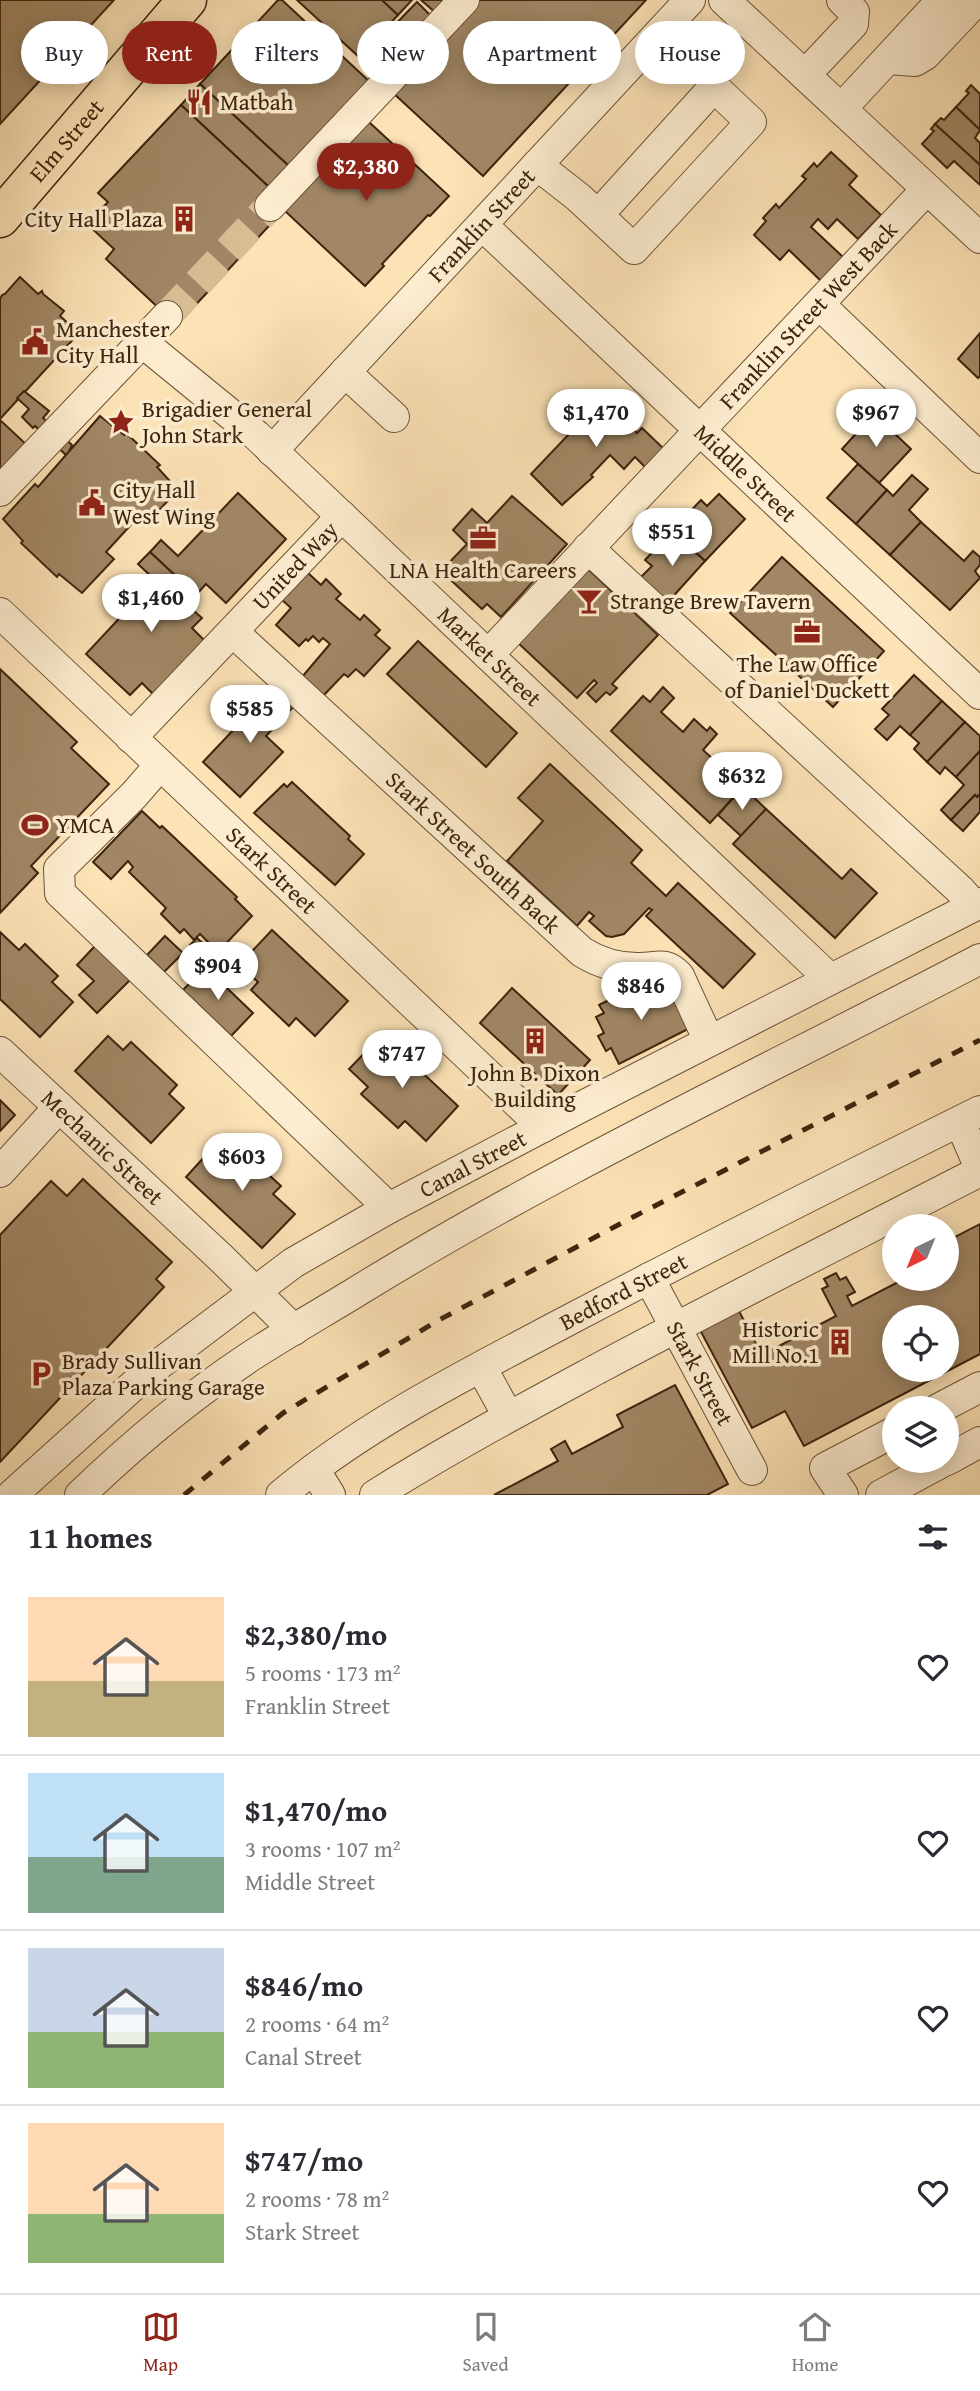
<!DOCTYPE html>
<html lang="en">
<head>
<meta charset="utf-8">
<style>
  :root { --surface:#fff; --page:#f2f2f3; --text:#2b2b33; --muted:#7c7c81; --line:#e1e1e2; --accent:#8f2418 }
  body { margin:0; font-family:"Gentium Book Plus",serif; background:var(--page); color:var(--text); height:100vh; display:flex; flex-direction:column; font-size:26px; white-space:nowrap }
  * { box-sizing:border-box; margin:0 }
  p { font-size:23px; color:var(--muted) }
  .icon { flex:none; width:38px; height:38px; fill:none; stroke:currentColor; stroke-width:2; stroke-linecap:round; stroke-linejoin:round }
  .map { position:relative; height:1495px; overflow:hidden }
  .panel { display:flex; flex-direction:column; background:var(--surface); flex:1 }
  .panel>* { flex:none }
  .hud { position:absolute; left:21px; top:21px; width:938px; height:63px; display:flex; gap:14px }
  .needle { width:46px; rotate:223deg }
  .tools { position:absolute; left:882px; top:1214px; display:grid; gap:14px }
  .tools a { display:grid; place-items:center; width:77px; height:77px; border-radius:50%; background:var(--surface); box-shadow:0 4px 18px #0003; font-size:35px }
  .price { position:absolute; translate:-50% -60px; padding:0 16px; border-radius:24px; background:#fff; color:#222; font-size:23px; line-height:46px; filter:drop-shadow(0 2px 4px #0008) }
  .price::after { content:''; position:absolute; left:50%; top:42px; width:21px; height:16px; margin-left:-10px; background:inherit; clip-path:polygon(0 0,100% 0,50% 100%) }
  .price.current { background:var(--accent); color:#fff }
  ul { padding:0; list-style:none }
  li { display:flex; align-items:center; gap:21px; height:175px; padding:0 28px }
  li+li { border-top:2px solid var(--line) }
  li span { display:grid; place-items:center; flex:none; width:196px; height:140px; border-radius:0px; color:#555 }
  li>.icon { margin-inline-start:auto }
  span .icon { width:84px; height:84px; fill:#fffc; stroke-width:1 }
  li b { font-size:30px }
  h2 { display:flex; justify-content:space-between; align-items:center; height:84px; padding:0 28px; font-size:30px }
  .tag { padding:0 24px; border-radius:32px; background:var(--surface); box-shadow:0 4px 18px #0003; font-size:24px; line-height:63px }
  .tag.current { background:var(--accent); color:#fff }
  .tab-bar { display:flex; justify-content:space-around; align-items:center; height:98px; border-top:2px solid var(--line); background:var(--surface); font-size:19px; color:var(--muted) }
  .tab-bar a { display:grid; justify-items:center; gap:4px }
  .tab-bar .current { color:var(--accent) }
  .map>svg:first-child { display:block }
  .building { fill:#a18765; stroke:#3e240e; stroke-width:2; fill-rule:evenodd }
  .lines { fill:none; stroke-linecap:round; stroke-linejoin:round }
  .minor-tunnel { stroke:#d6bd94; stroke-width:30; stroke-dasharray:30 15; stroke-linecap:butt }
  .minor-casing { stroke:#6e5438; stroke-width:32 }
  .major-casing { stroke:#3e240e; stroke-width:41 }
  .minor { stroke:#fdedd0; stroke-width:30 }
  .major { stroke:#fce3b6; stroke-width:38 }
  .rail { stroke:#3e240e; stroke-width:5; stroke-dasharray:12 12; stroke-linecap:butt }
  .labels { text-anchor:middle; stroke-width:7; stroke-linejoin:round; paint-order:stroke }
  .poi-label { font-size:23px; fill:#3e240e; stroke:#fdedd0; text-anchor:start }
  .street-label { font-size:23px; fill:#3e240e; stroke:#fdedd0 }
</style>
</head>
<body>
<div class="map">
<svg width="980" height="1495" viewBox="0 0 980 1495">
  <rect width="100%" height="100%" fill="#fce3b6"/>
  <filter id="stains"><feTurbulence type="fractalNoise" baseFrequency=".00286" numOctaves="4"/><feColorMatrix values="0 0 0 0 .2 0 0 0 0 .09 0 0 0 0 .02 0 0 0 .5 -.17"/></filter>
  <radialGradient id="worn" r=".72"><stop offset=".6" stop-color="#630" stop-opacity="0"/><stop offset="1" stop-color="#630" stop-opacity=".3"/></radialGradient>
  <g class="building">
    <polygon points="0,0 114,0 0,124"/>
    <polygon points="278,0 282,0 370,82 290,167 200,84"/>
    <polygon points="297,0 382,0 398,15 359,57"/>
    <polygon points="382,0 412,0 398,15"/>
    <polygon points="421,0 448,0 436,13"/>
    <polygon points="478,0 646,0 483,176 392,92"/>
    <polygon points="417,2 432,17 378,75 359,57 384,30 387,33"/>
    <polygon points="200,84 290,167 270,188 181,105"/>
    <polygon points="971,85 980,94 980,130 956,107 969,93 966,91"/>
    <polygon points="181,105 270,188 280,214 177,325 106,259 114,249 87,224 108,202 98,193"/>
    <polygon points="956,107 980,130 975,138 980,143 980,165 935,124 941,118 944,120"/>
    <polygon points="369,122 449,196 430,216 428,215 382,264 384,266 365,286 285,211"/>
    <polygon points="935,124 980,165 980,185 954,161 947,168 922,144 934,131 931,129"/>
    <polygon points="831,152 857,176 849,185 881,215 858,239 837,219 828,229 818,219 811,227 843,257 821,281 789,250 780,260 754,235 766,221 763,218 776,204 779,208 806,179 802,176 814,163 817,167"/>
    <polygon points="20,277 38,294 42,291 43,294 64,311 60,316 79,333 0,419 0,299 2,295 5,294"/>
    <polygon points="980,333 980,376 978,378 958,359"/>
    <polygon points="24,391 49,411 43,418 72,445 67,456 35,426 33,428 22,417 29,409 17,398"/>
    <polygon points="609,392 635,417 628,424 637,433 642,428 666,451 648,470 635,457 624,469 610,455 591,475 593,477 562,505 531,474"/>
    <polygon points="874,414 911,449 879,483 842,449"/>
    <polygon points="100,416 124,435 126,433 160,465 157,467 178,490 147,523 139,516 106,552 114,559 82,593 59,574 57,577 21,543 23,541 3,519 35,484 38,487"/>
    <polygon points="0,420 29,447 0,478"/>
    <polygon points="858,464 887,490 856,524 827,498"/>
    <polygon points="912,475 928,489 909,510 921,522 890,555 856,524 887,490 893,496"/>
    <polygon points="238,493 286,539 226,603 206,584 196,595 150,552 161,540 178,556"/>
    <polygon points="719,494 745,519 705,561 679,537 690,524 684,518 701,500 707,506"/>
    <polygon points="512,496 567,544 501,617 487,604 482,609 441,571 467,544 453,530 472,509 487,523"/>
    <polygon points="921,522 964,561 973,551 980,557 980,565 975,571 980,578 950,610 890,555"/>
    <polygon points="679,537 705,561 668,602 641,577 652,566 645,560 662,542 668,548"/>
    <polygon points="150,552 196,595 187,605 202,618 192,628 204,640 154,695 142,683 130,695 86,654 155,580 138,564"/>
    <polygon points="782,557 884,651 833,707 730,613"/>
    <polygon points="586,567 658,635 612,684 617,688 610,695 606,692 596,702 587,693 597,683 594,680 577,698 517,642"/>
    <polygon points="307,572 321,585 326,579 341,594 336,599 360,620 364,615 380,630 375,635 390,648 364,676 356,669 348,677 344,674 323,696 302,677 330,644 323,638 319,642 313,636 308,641 306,639 299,646 276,625 291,608 281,599"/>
    <polygon points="418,641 517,733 486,767 387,674"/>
    <polygon points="0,669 77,742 71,748 109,784 31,866 38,873 0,913"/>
    <polygon points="914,675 942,701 910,735 900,726 887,740 875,729 889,715 882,709"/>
    <polygon points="274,687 294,706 266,736 283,752 240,797 203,762"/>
    <polygon points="663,687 674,698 661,712 683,732 694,719 707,731 710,727 717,734 703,750 725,770 738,756 750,767 737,782 743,787 710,823 611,731 643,696 650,702"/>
    <polygon points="942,701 965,722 927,762 914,749 919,743 910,735"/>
    <polygon points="965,722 980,736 980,751 956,777 945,767 940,774 927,762"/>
    <polygon points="980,751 980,794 977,797 975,795 951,820 941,810 964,785 956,777"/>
    <polygon points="550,764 642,850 631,863 666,896 678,883 755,954 723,988 646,916 652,910 649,908 624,934 612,937 606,936 589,921 594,916 589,912 577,926 507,861 543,821 518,798"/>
    <polygon points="292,782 350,836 348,839 364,854 335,885 254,813 284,784 287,787"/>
    <polygon points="743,787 766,809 741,836 718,815"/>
    <polygon points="980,794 980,812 963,831 951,820 975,795 977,797"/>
    <polygon points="766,809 842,879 851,869 877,893 835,938 733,844"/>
    <polygon points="142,811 160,828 162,826 237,897 235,899 252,916 218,952 200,934 194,940 184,929 180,933 161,914 166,908 129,872 133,867 128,861 111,879 93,862"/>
    <polygon points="272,930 348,1001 315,1036 296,1018 289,1026 251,990 258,982 239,965"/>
    <polygon points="0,932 19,950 25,944 58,976 52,982 73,1002 40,1037 0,999"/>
    <polygon points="165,936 183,953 164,972 147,955"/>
    <polygon points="197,938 208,948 201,956 190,945"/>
    <polygon points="95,946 132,978 97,1013 79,995 94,981 77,965"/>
    <polygon points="205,967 253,1013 231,1036 183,990"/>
    <polygon points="666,981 690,1028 619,1064 611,1048 606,1051 598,1036 604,1033 596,1017 604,1013 599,1005 619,995 623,1003"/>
    <polygon points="512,988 590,1060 558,1095 480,1023"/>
    <polygon points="382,1035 458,1106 426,1141 405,1121 398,1128 361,1094 368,1087 349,1069"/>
    <polygon points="108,1036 123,1050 131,1042 177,1085 169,1094 184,1108 151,1143 75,1071"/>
    <polygon points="0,1100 15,1115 0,1131"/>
    <polygon points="218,1142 237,1160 244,1152 281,1186 273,1194 295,1214 262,1248 186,1177"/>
    <polygon points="83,1179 172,1262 156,1279 164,1287 0,1462 0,1235 51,1181 67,1196"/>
    <path d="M 980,1224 L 980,1354 L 804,1446 L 785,1411 L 752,1428 L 700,1330 L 739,1311 L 762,1355 L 836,1316 L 822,1289 L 828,1286 L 824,1279 L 836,1273 L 840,1280 L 846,1277 L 855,1292 L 847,1296 L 852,1306 L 904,1279 L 947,1279 L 947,1241 ZM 894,1318 L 947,1318 L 947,1370 L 894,1370 Z"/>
    <polygon points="675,1385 728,1484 707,1495 494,1495 558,1461 551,1449 565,1441 572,1454 623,1427 617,1415"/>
  </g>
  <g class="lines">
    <polyline class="minor-tunnel" points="167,316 270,206"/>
    <g class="minor-casing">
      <g id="minor">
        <polyline points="724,0 980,238"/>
        <polyline points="888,59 915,61 925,55 977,0"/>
        <polyline points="805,75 853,24 854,12 842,0"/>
        <polyline points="841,109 942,0"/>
        <polyline points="537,165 578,197 634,249 751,122 714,87 598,215"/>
        <polyline points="270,206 464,0"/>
        <path id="s1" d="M 482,225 L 980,694"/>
        <polyline points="819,304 980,458"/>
        <path id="s2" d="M 142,342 L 256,435 L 829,978"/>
        <polyline points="345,372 394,417"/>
        <path id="s3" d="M 272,451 L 690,0"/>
        <polyline points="0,491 167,316"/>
        <polyline points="588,548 960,890 974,906"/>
        <path id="s4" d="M 0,613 L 543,1127"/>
        <path id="s5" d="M 233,632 L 582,952 C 598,962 618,968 637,968 C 656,969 664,960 679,976 L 709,1041"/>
        <path id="s6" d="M 488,655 L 927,189"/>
        <path id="s7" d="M 131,738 L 342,516"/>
        <polyline points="160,765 134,795 59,869 60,893 389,1208"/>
        <path id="s8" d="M 0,1052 L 220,1257 L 294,1330"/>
        <polyline points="960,1122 980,1168"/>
        <polyline points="0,1172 59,1107"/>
        <path id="s9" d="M 649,1278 L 752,1470"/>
        <polyline points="481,1367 508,1416"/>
        <polyline points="938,1409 980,1387"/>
        <polyline points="947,1460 980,1442"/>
        <polyline points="314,1469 330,1495"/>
        <path id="s10" d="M 12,1495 L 146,1374 L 293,1263 L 389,1208 L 579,1108 L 980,903"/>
        <path d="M 80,1495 C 132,1445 188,1398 248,1358 C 283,1335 320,1314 356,1292 C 557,1168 771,1069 980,959"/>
        <path id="s11" d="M 281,1495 C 364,1425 469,1373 565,1322 C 702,1250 841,1180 980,1111"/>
        <path d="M 375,1495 C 448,1449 525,1408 601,1367 C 727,1300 854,1236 980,1171"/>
        <polyline points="843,1495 825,1468 894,1432"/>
        <polyline points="881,1495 944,1461"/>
      </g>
    </g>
    <g class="major-casing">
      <g id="major">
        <path id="s12" d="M 0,218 L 187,0"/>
      </g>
    </g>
    <use href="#minor" class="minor"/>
    <use href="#major" class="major"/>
    <polyline class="rail" points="184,1495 283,1413 439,1320 635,1216 980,1040"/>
  </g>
  <defs>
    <g id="restaurant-bare" transform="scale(2.1)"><path d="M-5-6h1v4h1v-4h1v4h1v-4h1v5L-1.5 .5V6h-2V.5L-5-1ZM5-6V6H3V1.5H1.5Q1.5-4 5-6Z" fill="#8f2418" stroke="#fdedd0" stroke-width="2.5" paint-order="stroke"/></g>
    <g id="building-bare" transform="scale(2.1)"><path d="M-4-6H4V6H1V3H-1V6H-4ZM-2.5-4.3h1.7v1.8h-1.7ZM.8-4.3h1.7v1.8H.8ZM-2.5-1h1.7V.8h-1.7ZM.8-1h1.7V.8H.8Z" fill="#8f2418" stroke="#fdedd0" stroke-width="2.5" paint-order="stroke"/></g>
    <g id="civic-bare" transform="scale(2.1)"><path d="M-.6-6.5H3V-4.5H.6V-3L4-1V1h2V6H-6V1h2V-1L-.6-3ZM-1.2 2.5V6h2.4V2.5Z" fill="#8f2418" stroke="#fdedd0" stroke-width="2.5" paint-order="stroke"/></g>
    <g id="sight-bare" transform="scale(2.1)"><path d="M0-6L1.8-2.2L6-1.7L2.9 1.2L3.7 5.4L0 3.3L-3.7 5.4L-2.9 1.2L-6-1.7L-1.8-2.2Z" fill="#8f2418" stroke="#fdedd0" stroke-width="2.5" paint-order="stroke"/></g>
    <g id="office-bare" transform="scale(2.1)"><path d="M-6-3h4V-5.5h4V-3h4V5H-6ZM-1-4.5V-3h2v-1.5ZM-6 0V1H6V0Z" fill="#8f2418" stroke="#fdedd0" stroke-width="2.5" paint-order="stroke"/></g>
    <g id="bar-bare" transform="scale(2.1)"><path d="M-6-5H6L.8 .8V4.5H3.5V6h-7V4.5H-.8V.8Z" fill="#8f2418" stroke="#fdedd0" stroke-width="2.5" paint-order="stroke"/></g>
    <g id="stadium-bare" transform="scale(2.1)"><path d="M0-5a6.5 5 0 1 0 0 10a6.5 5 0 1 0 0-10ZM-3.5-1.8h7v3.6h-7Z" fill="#8f2418" stroke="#fdedd0" stroke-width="2.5" paint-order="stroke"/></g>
    <g id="parking-bare" transform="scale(2.1)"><path d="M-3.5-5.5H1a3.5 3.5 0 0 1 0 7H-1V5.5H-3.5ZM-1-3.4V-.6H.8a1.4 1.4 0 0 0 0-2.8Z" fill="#8f2418" stroke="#fdedd0" stroke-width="2.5" paint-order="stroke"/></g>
  </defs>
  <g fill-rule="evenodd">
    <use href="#restaurant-bare" x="199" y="102"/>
    <use href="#building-bare" x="184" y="219"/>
    <use href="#civic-bare" x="35" y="342"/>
    <use href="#sight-bare" x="121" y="422"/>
    <use href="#civic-bare" x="92" y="503"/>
    <use href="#office-bare" x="483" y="538"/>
    <use href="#bar-bare" x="589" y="601"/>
    <use href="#office-bare" x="807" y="632"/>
    <use href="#stadium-bare" x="35" y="825"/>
    <use href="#building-bare" x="535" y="1041"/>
    <use href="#building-bare" x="840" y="1342"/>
    <use href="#parking-bare" x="41" y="1374"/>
  </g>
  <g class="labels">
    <g class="poi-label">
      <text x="220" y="110">Matbah</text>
      <text x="163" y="227" text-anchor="end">City Hall Plaza</text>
      <text x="56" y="337">Manchester<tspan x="56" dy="26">City Hall</tspan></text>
      <text x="142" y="417">Brigadier General<tspan x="142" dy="26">John Stark</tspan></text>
      <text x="113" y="498">City Hall<tspan x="113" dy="26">West Wing</tspan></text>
      <text x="483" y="578" text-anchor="middle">LNA Health Careers</text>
      <text x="610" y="609">Strange Brew Tavern</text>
      <text x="807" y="672" text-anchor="middle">The Law Office<tspan x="807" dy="26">of Daniel Duckett</tspan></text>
      <text x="56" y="833">YMCA</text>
      <text x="535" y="1081" text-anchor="middle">John B. Dixon<tspan x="535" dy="26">Building</tspan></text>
      <text x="819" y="1337" text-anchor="end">Historic<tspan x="819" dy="26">Mill No.1</tspan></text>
      <text x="62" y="1369">Brady Sullivan<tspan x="62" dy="26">Plaza Parking Garage</tspan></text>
    </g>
    <g class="street-label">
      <text dy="8" stroke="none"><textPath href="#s12" startOffset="102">Elm Street</textPath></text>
      <text dy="8" stroke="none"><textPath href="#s3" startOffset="308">Franklin Street</textPath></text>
      <text dy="8" stroke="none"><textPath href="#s6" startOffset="467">Franklin Street West Back</textPath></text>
      <text dy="8" stroke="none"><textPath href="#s1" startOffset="362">Middle Street</textPath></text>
      <text dy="8" stroke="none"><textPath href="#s7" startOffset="238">United Way</textPath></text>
      <text dy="8" stroke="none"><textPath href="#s2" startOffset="469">Market Street</textPath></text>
      <text dy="8" stroke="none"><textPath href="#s5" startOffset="326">Stark Street South Back</textPath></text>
      <text dy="8" stroke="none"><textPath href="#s4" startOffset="374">Stark Street</textPath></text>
      <text dy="8" stroke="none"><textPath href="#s8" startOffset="140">Mechanic Street</textPath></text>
      <text dy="8" stroke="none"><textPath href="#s10" startOffset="570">Canal Street</textPath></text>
      <text dy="8" stroke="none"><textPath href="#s11" startOffset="399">Bedford Street</textPath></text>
      <text dy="8" stroke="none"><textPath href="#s9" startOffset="108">Stark Street</textPath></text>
    </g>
  </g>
  <rect width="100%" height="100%" filter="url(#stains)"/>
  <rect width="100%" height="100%" fill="url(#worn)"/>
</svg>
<div class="tools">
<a><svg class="needle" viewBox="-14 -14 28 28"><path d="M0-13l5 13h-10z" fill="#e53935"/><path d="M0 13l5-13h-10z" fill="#7c7c81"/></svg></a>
<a><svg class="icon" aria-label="locate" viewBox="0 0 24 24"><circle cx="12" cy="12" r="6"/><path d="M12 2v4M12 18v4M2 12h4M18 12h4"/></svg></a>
<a><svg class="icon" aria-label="layers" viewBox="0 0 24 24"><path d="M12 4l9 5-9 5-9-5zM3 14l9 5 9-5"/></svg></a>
</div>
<b class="price current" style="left:366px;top:203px">$2,380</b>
<b class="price" style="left:596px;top:449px">$1,470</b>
<b class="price" style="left:876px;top:449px">$967</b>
<b class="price" style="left:672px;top:568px">$551</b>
<b class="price" style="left:151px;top:634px">$1,460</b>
<b class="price" style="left:250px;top:745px">$585</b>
<b class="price" style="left:742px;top:812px">$632</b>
<b class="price" style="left:218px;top:1002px">$904</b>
<b class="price" style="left:641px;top:1022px">$846</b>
<b class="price" style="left:402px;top:1090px">$747</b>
<b class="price" style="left:242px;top:1193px">$603</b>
<div class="hud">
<a class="tag">Buy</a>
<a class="tag current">Rent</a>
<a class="tag">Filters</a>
<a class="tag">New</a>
<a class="tag">Apartment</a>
<a class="tag">House</a>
</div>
</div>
<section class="panel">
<h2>11 homes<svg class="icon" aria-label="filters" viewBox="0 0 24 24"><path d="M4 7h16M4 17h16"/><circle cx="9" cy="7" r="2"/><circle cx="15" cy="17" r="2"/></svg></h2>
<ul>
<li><span style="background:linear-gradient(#ffd9b3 60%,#c2b280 0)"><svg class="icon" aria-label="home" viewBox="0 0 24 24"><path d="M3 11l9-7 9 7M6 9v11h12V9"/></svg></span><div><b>$2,380/mo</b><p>5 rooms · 173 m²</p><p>Franklin Street</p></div><svg class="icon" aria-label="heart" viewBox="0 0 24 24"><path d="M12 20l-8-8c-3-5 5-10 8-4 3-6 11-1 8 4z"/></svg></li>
<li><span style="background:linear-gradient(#bfe0f5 60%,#7fa58c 0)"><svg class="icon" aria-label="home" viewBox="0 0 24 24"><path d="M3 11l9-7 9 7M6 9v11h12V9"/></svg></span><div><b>$1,470/mo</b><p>3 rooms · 107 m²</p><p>Middle Street</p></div><svg class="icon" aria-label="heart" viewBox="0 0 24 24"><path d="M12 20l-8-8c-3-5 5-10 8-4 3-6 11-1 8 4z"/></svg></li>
<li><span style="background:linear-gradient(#c9d6e8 60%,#8fb573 0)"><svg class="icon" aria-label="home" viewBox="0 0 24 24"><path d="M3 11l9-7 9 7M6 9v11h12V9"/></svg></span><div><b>$846/mo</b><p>2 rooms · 64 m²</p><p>Canal Street</p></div><svg class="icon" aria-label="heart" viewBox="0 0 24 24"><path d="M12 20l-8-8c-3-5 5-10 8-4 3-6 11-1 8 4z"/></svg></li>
<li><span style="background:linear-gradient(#ffd9b3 65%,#8fb573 0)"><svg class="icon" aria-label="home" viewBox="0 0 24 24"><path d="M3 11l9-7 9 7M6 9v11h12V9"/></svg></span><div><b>$747/mo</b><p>2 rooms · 78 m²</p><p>Stark Street</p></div><svg class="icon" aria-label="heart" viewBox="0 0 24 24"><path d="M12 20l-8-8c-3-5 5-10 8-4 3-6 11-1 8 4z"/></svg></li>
</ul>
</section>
<nav class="tab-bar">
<a class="current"><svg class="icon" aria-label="map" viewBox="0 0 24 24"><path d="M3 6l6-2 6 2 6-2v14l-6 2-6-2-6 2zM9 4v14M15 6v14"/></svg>Map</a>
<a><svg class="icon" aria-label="saved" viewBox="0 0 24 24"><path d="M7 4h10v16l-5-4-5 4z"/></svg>Saved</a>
<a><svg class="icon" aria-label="home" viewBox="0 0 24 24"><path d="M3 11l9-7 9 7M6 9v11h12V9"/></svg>Home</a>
</nav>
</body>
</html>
